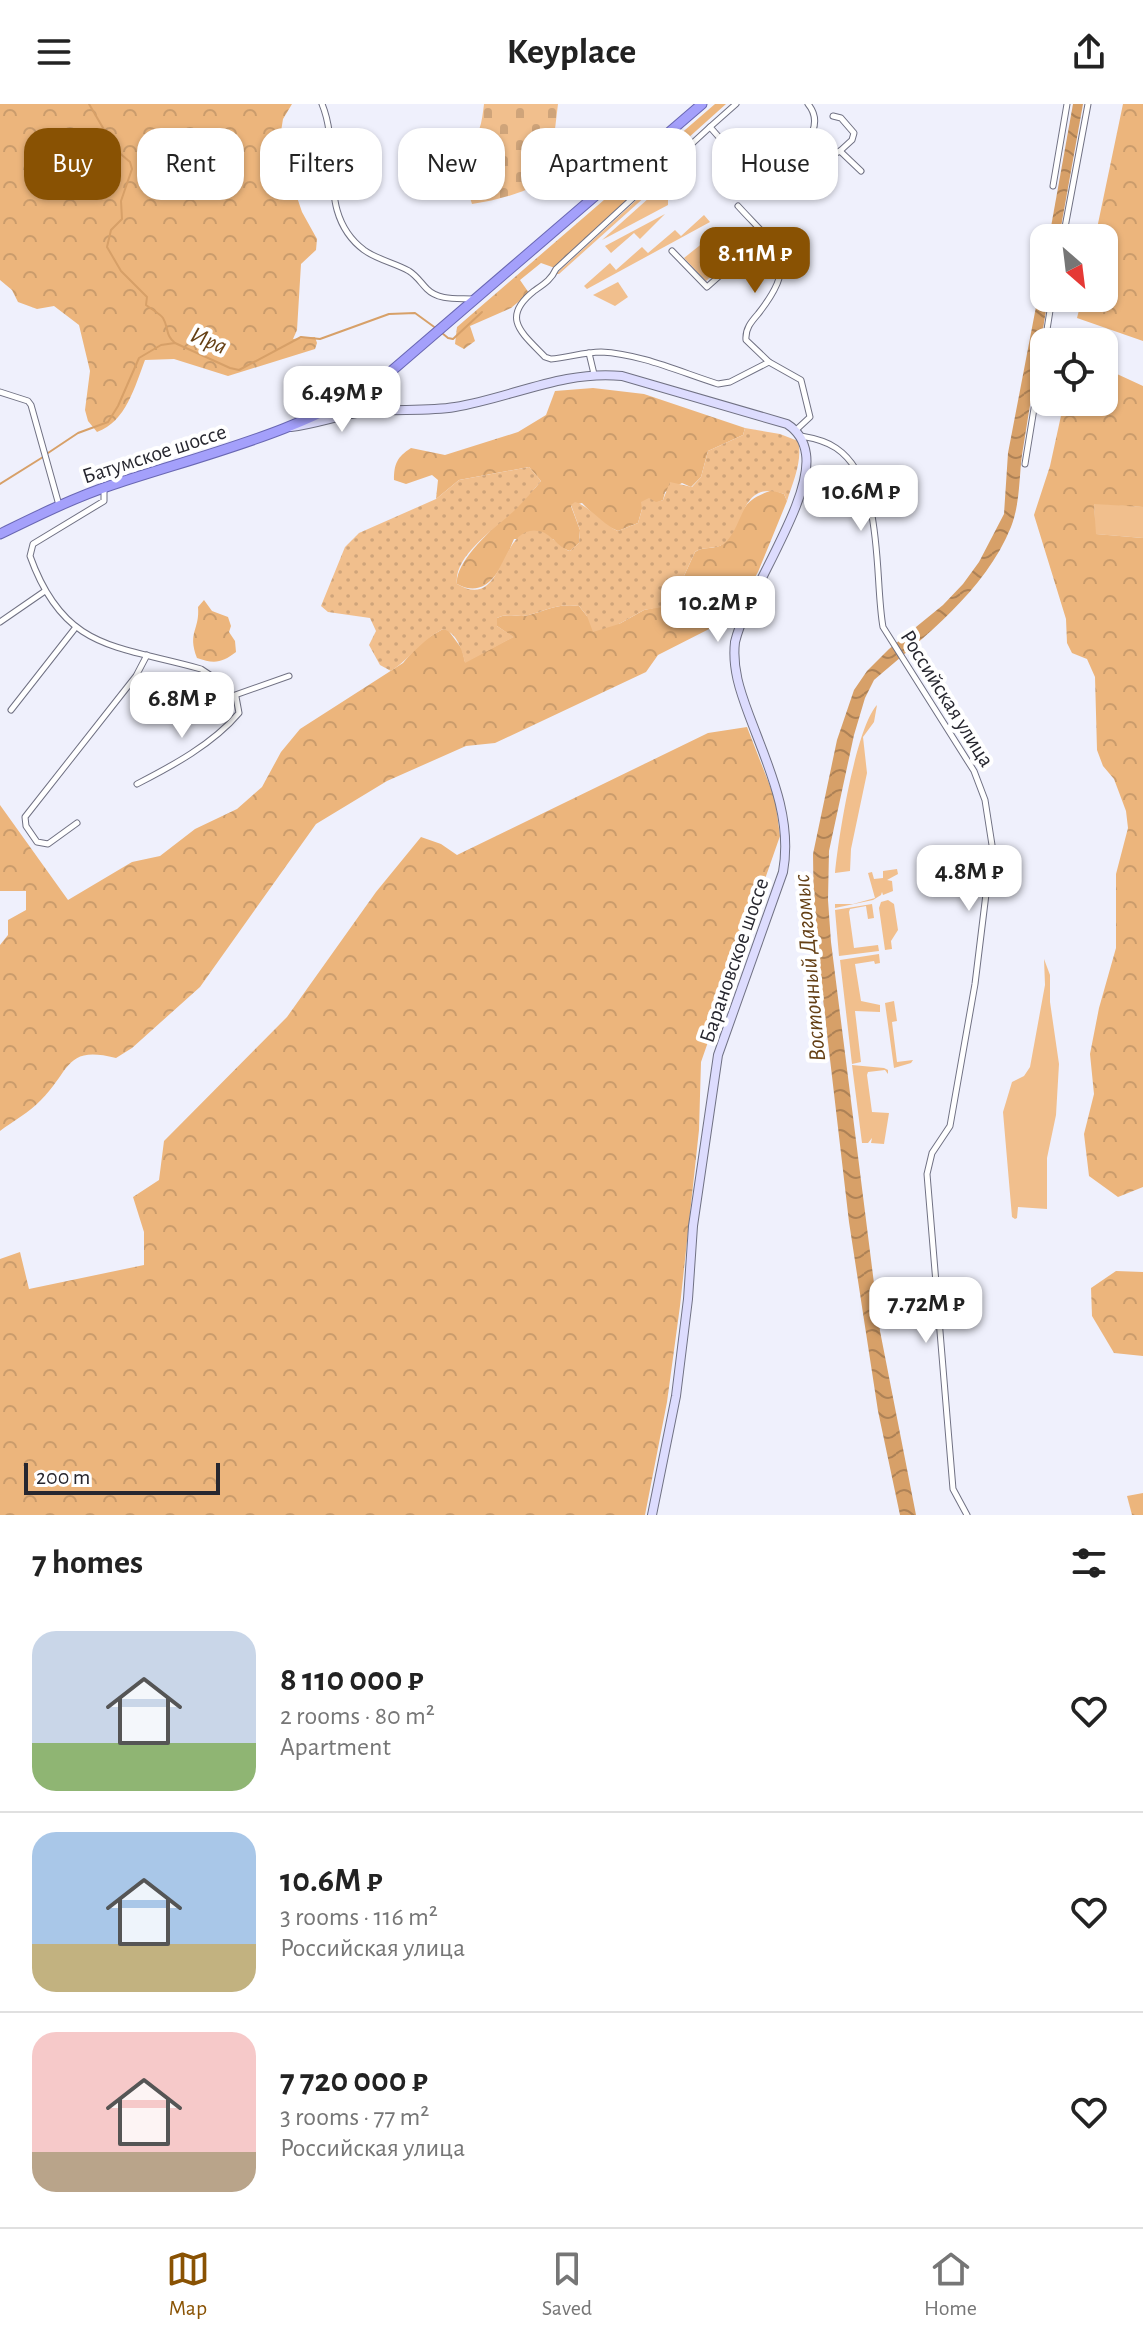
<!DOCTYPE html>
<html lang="en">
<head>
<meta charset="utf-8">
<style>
  :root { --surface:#fff; --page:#f2f2f2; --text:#222; --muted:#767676; --line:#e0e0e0; --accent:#895203 }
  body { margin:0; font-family:"Alegreya Sans",sans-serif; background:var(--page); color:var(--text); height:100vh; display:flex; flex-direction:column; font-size:30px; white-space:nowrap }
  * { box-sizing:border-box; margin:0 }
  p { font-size:26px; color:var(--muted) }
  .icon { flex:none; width:44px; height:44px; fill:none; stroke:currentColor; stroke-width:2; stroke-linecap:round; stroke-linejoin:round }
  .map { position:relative; height:1411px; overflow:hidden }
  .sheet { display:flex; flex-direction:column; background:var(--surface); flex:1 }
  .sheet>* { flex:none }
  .top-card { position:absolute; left:24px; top:24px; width:1096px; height:72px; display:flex; gap:16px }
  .needle { width:52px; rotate:152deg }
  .tools { position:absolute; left:1030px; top:120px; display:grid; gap:16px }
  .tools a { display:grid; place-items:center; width:88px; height:88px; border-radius:16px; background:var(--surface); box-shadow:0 2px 6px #0004; font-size:40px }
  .scale { position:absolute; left:24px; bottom:20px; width:196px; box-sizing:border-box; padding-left:8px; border:4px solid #27272f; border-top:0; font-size:22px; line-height:28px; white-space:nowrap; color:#27272f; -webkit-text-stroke:6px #fff; paint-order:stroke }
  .price { position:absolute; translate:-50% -68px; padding:0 18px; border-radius:16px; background:#fff; color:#222; font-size:26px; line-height:52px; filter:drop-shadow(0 2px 4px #0008) }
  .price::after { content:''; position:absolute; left:50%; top:48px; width:24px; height:18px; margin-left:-12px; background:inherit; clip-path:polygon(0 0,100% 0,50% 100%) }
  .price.on { background:var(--accent); color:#fff }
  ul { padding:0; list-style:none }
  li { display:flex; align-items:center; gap:24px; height:200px; padding:0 32px }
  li+li { border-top:2px solid var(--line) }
  li span { display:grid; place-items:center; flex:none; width:224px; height:160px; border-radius:24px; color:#555 }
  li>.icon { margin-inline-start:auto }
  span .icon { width:96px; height:96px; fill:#fffc; stroke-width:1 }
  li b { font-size:34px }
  h2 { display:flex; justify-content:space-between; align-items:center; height:96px; padding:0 32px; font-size:34px }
  .tag { padding:0 28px; border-radius:24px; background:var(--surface); box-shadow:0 2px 6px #0004; font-size:28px; line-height:72px }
  .tag.on { background:var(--accent); color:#fff }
  header { display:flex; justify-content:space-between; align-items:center; height:104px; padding:0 32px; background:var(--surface); font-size:36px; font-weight:700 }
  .tabs { display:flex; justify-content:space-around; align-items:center; height:112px; border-top:2px solid var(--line); background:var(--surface); font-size:22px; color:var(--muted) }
  .tabs a { display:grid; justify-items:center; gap:4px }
  .tabs .on { color:var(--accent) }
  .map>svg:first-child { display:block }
  .green { fill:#f1bf8d }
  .forest { fill:url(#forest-crowns) }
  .cemetery { fill:url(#cemetery-stones) }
  .garden { fill:url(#garden-dots) }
  .water { fill:url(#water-waves) }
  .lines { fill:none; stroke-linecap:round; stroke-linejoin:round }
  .stream { stroke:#d7a068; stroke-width:2 }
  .minor-casing { stroke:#707183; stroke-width:7 }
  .secondary-casing { stroke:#707183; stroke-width:10 }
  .trunk-casing { stroke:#6967b3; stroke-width:11 }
  .minor { stroke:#fff; stroke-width:5 }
  .secondary { stroke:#dddcfe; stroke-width:8 }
  .trunk { stroke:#a4a0fb; stroke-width:9 }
  .labels { text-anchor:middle; stroke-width:8; stroke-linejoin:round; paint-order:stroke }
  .street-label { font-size:22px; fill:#27272f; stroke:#fff }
  .water-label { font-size:24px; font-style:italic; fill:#643f14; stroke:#fff }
</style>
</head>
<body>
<header><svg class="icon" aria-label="menu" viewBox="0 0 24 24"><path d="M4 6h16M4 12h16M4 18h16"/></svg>Keyplace<svg class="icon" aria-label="share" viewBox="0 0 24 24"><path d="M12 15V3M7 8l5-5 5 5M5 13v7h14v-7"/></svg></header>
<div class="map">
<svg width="1143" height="1411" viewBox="0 0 1143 1411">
  <defs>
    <pattern id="forest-crowns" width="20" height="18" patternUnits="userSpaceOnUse" patternTransform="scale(2)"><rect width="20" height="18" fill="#ecb57c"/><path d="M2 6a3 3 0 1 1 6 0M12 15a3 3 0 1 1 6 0" fill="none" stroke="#ca9c6c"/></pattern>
    <pattern id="cemetery-stones" width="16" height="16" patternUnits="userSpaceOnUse" patternTransform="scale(2)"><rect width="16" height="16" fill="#f1bf8d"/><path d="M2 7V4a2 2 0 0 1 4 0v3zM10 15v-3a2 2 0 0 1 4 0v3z" fill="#cfa47a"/></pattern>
    <pattern id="garden-dots" width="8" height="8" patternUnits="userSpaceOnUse" patternTransform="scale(2)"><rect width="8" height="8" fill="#f1bf8d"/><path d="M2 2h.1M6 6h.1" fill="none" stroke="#cfa47a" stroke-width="1.8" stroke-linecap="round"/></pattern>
    <pattern id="water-waves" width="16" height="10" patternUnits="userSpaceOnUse" patternTransform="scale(2)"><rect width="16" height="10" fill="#d7a068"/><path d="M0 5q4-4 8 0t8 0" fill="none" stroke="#ae8256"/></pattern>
  </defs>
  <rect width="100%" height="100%" fill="#eff0fc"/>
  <g class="green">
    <polygon points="655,79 657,82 559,170 556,170"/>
    <polygon points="659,85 668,95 668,101 602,136"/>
    <polygon points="665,110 640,135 634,129 611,149 605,142"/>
    <polygon points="704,111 710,118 587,185 584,182 610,159 616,166 642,143 648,149 675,126 681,132"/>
    <polygon points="709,134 729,156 706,177 684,154"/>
    <polygon points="618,178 628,193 615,202 593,191"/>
    <polygon points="213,328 223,329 223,333 177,351 173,349 179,340"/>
    <polygon points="1094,399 1143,403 1143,434 1095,430"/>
    <path d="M 877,601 L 874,618 L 863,633 L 867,669 L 851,745 L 850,767 L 835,769 C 838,735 856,623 877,601 Z"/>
    <polygon points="897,765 898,770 887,776 892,777 893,787 883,791 882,788 881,791 873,796 835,804 835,800 853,800 875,794 868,769 872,768 874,775 883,774 883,767"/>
    <polygon points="888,796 894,800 898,826 891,837 892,845 885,846 879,804 881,798"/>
    <polygon points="872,800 874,814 868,815 866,802 850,805 849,808 854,844 878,841 879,847 839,852 835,806"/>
    <polygon points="879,850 880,859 875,860 874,857 855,860 861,897 880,901 880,908 855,907 861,958 852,960 840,856"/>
    <polygon points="1044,855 1050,871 1050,898 1059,960 1056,1011 1047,1054 1047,1105 1018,1103 1017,1114 1015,1115 1012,1113 1003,1008 1012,978 1024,972 1030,963 1045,881"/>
    <polygon points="894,897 897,917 892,918 897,958 913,956 911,959 894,964 885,899"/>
    <polygon points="852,961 884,964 888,966 888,970 885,966 868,968 867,971 872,1008 889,1009 884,1040 871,1039 872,1034 868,1039 862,1039"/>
  </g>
  <g class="forest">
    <path d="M 0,0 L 292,0 L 283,15 L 279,40 L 302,108 L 317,135 L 316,146 L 301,160 L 297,226 L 293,235 L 315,233 L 317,239 L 315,245 L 228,272 L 174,255 L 145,256 C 135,282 126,318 97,328 L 88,317 L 85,306 L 90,267 L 79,221 L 54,202 L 37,205 L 18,198 L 12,186 L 0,176 Z"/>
    <polygon points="715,0 726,0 648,70 652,76 555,164 541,159 520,176 529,189 511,204 470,222 475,237 464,245 455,240 457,223"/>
    <polygon points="1123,0 1143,0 1143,237 1077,214 1082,194 1104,194 1104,134 1095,134"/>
    <polygon points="1104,264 1143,282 1143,403 1094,400 1096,430 1143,434 1143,1083 1118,1093 1089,1072 1084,1030 1094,990 1090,950 1099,904 1116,844 1116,770 1128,724 1126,707 1114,675 1103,662 1097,646 1095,573 1087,555 1072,549 1067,539 1066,515 1034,411 1050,362 1064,298 1104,298"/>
    <path d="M 593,284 L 644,290 L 745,324 L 743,331 L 708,347 L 701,373 L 691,383 L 682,379 L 665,388 L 663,396 L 642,405 L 638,419 L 618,427 L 603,420 L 582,399 L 571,402 L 580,426 L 579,439 L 570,447 L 559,443 L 553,435 L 514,435 C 504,459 489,498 457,480 C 454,450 521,403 541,377 L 529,363 L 459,376 L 436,395 L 438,376 L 432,371 L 406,380 L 394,376 C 394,360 397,353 411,344 L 445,351 L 518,328 L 546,311 L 555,287 Z"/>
    <path d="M 773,386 L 784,390 L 787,397 L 758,468 L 731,516 L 719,515 L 713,523 L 658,551 L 646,568 L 495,639 L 466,642 L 387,677 L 316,720 L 200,883 L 132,944 L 116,954 C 65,941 71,966 41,996 C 30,1008 13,1017 0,1027 L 0,841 L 8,831 L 8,816 L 26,806 L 26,787 L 0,787 L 0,701 L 68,796 L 132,758 L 160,752 L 195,725 L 237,705 L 262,683 L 281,648 L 300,625 L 403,559 L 419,540 L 434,530 L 443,525 L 448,526 L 462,545 L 465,558 L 513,533 L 497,522 L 497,514 C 508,508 517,514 529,511 C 548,506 558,499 579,502 L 587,512 L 619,520 L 644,506 L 663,502 L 678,485 L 695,448 C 704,441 715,447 724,439 C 729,435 731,428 734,423 C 745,400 749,394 773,386 Z"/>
    <path d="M 204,496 L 212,507 L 228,513 L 231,522 L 229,528 L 235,537 L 236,548 C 222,559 214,560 197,554 C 187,528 200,526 198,503 Z"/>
    <polygon points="747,623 775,695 780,732 701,958 699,1026 680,1202 667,1298 645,1411 0,1411 0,1155 20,1148 29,1185 144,1161 144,1128 133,1093 159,1076 164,1037 287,913 376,788 421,733 441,740 457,751 708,629"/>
    <polygon points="1116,1167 1143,1168 1143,1252 1114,1249 1092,1212 1091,1184"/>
    <polygon points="1143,1389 1143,1411 1132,1411 1127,1392"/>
  </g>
  <path class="cemetery" d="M 484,0 L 558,0 L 555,25 L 564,65 C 536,85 506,95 472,100 C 468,89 462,59 466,49 C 470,41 477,34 479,26 C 482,18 483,8 484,0 Z"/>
  <path class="garden" d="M 745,324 L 780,330 L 798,337 C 803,356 793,378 787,397 L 784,390 C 742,375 745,419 726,438 C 716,447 705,441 695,448 L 678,485 L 663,503 L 644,506 L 619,520 L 593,528 L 587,512 L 579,502 C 558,499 548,506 529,511 C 517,514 508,508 497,514 L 497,522 L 514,533 L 465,559 C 462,545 457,529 443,525 C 421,536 411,554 391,567 L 380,561 L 369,541 L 376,527 L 370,514 L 328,508 L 321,502 L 345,443 L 359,429 L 436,395 L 459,376 L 529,363 L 541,377 C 534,385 527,394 519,402 C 501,421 453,450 457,480 C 506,509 498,419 539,427 C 551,429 557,443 570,447 L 579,439 L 580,426 L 571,401 L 575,398 C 588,401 602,420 618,427 L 638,419 L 642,405 L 641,398 L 649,394 L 656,398 L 663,396 L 670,378 L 692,383 L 701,373 L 708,347 L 743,331 Z"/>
  <g class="water">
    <polygon points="1073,0 1083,0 1059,134 1049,134"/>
    <path d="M 1044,161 L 1044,194 L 1048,194 C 1040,246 1030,298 1022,351 C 1019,374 1020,400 1011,423 C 985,487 925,532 874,576 L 865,594 L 854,631 L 829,747 L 828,796 L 831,838 L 880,1227 L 916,1411 L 900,1411 L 878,1307 L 849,1118 L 814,818 L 813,750 L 837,636 L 854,586 L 867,567 L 889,545 L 943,501 L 963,480 L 979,458 L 1004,410 L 1008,349 Z"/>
  </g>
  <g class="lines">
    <g class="stream">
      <path d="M 89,0 L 116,46 L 130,58 L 132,65 L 121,97 L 122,115 L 111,126 L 107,143 L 121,167 L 147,193 L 146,201 C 151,205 159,209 163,214 C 169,224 165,231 175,239"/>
      <polyline points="442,229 448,234 453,235 482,208"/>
      <polyline points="48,349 78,329 108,318 118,302 139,254 161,241 175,239 230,264 239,266 301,233 320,235 389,210 415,209 437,225"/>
      <polyline points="0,380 43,353"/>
    </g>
    <g class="minor-casing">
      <g id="minor">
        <path d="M 322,0 C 342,48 316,110 364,146 C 378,156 395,159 409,167 C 417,172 421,179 427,185 C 439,197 458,194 474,195"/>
        <path d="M 736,0 L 710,23 L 761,81 C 781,63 833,30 808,0"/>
        <polyline points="833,12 841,14 854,29 852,36 840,47"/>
        <path d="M 710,23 L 556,165 C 551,176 544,180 534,187 C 500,214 522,229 545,253 L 551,255 C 567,254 584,248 601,248 C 641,250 680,268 718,280 L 730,278 L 769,258 L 801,276 L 810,313 L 796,326"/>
        <polyline points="828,53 840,47 861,67"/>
        <polyline points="1053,82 1067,0"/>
        <path d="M 738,102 C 777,145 801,155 758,210 C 751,218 745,225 746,236 L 769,258"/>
        <polyline points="1063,134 1088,0"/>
        <polyline points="672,147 707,183 734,159 739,150"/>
        <polyline points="1045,238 1052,194"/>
        <polyline points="589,249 594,270"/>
        <polyline points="0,288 28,297 31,301 59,401"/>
        <path d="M 801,332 C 813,334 826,337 836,344 C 885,377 874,473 883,523 L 974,667 L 985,696 L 992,741 L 975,880 L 950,1022 L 932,1049 L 927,1070 L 953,1385 L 967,1411"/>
        <polyline points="1025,360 1044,243"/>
        <path d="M 104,385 L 104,397 L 33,440 L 30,452 C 64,547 116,541 201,565 L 210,571 L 215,593 L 221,596 L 289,572"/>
        <polyline points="0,518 45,487"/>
        <polyline points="11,606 76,523"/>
        <path d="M 137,680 C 172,662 213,640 239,609 L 236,593"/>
        <polyline points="77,719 48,740 37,738 26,722 25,713 136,572 147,551"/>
      </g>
    </g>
    <g class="secondary-casing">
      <g id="secondary">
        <path d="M 388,270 C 381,285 385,295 397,305"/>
        <polyline points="365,286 390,303"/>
        <polyline points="363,288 367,298 381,304"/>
        <path d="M 291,323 C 316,320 339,311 363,308 C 393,304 425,308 455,303 C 511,294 563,266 622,272 L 787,320 C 798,327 804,336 806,350 C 813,397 747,488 735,538 C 732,564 740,587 749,611 C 768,662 793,713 783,768 L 718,951 L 693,1122 L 688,1195 L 676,1292 L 652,1411"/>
      </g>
    </g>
    <g class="trunk-casing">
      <path id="trunk" d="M 0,430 C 37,412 73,394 112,381 C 205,350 306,328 388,270 L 702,0"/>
    </g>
    <use href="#minor" class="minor"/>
    <use href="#secondary" class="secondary"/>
    <use href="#trunk" class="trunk"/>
  </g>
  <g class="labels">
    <g class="street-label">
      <text transform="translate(154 349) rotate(-18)" y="8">Батумское шоссе</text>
      <text transform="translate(948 594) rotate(58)" y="8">Российская улица</text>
      <text transform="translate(733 856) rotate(-71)" y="8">Барановское шоссе</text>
    </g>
    <g class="water-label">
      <text transform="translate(209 236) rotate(22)" y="8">Ира</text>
      <text transform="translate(809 864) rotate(-95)" y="8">Восточный Дагомыс</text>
    </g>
  </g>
</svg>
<div class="tools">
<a><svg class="needle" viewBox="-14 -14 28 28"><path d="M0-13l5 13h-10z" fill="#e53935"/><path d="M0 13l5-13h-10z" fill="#767676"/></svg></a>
<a><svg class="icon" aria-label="locate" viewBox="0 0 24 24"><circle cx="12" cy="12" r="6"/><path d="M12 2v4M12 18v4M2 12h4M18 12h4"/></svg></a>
</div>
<div class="scale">200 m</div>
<b class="price on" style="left:755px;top:191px">8.11M ₽</b>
<b class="price" style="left:342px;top:330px">6.49M ₽</b>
<b class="price" style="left:861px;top:429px">10.6M ₽</b>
<b class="price" style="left:718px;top:540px">10.2M ₽</b>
<b class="price" style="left:182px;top:636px">6.8M ₽</b>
<b class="price" style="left:969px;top:809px">4.8M ₽</b>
<b class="price" style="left:926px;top:1241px">7.72M ₽</b>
<div class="top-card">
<a class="tag on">Buy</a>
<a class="tag">Rent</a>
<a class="tag">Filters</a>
<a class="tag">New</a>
<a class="tag">Apartment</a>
<a class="tag">House</a>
</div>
</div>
<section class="sheet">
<h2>7 homes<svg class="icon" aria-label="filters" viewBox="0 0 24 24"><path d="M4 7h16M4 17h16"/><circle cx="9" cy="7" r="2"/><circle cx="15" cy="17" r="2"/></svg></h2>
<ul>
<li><span style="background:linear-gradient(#c9d6e8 70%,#8fb573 0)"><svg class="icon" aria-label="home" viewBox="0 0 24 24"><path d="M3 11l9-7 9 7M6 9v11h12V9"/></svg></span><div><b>8 110 000 ₽</b><p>2 rooms · 80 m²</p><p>Apartment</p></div><svg class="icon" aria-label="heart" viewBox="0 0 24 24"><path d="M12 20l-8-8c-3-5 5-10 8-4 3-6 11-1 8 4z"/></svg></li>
<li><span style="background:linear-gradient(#a9c7e8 70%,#c2b280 0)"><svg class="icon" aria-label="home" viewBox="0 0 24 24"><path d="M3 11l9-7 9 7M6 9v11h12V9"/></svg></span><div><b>10.6M ₽</b><p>3 rooms · 116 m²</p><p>Российская улица</p></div><svg class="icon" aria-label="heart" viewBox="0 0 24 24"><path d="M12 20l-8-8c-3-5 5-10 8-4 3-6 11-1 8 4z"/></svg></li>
<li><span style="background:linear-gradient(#f6c9c9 75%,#b9a48a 0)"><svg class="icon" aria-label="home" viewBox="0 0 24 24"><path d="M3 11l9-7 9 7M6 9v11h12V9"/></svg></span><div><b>7 720 000 ₽</b><p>3 rooms · 77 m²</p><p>Российская улица</p></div><svg class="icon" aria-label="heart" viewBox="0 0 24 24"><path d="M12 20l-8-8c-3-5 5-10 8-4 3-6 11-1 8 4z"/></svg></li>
</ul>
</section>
<nav class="tabs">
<a class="on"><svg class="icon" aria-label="map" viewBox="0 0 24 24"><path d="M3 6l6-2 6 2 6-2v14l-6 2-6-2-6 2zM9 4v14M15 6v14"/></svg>Map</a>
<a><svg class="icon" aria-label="saved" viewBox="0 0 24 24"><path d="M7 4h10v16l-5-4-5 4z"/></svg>Saved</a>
<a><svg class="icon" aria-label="home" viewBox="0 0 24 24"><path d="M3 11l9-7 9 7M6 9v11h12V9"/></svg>Home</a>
</nav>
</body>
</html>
